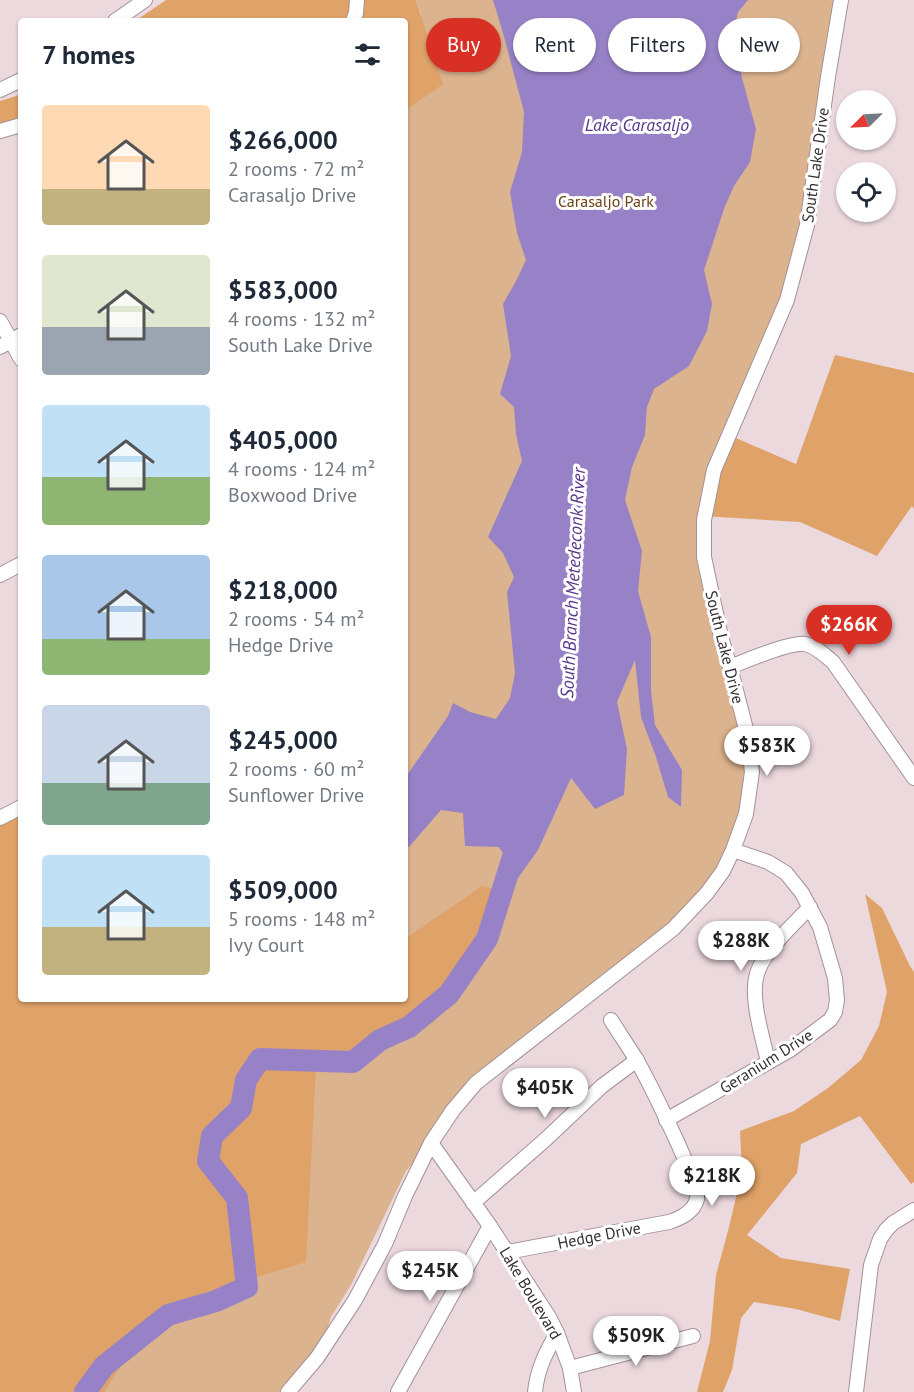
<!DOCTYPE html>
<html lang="en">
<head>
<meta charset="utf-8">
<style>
  :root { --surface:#fff; --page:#f2f2f3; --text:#1f2937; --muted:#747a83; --accent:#d93025 }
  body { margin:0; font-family:"PT Sans",sans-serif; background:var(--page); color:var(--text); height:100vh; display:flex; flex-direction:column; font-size:22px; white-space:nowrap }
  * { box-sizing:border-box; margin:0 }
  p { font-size:20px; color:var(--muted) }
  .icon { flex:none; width:33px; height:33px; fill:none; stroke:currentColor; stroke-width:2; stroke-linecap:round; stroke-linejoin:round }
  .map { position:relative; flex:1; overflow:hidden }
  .sheet { position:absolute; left:18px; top:18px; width:390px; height:984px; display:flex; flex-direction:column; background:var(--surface); border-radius:6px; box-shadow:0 2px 4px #0004 }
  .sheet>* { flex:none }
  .banner { position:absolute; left:426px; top:18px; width:398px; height:54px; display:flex; gap:12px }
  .needle { width:39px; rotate:246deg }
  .buttons { position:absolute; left:836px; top:90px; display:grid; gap:12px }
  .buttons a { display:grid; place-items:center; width:60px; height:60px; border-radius:50%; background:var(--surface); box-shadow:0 2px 4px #0004; font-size:30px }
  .price { position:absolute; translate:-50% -51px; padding:0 14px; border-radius:21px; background:#fff; color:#222; font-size:20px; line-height:39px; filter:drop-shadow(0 2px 3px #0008) }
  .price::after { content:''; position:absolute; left:50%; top:36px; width:18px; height:14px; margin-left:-9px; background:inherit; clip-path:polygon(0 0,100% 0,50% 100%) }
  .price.current { background:var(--accent); color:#fff }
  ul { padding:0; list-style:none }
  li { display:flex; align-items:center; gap:18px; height:150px; padding:0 24px }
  li span { display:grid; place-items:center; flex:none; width:168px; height:120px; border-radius:6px; color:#555 }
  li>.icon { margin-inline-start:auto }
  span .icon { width:72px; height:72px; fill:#fffc; stroke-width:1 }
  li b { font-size:26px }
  h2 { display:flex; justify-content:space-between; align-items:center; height:72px; padding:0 24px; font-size:26px }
  .chip { padding:0 21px; border-radius:27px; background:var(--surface); box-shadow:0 2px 4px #0004; font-size:21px; line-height:54px }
  .chip.current { background:var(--accent); color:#fff }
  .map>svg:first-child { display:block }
  .green { fill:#dbb38e }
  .forest { fill:#dfa268 }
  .water { fill:#9882c7 }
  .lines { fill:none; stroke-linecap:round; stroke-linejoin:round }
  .river { stroke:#9882c7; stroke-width:22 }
  .minor-casing { stroke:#a39196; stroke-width:16 }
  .minor { stroke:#fff; stroke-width:14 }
  .labels { text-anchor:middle; stroke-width:6; stroke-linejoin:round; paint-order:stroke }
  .street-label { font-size:16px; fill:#342d2f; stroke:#fff }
  .park-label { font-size:16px; fill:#6b4317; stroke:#fff }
  .water-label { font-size:18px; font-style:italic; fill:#58378b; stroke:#fff }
</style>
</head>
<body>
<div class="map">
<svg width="914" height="1392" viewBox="0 0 914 1392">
  <rect width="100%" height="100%" fill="#ecd9de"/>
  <polygon class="green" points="416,0 841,0 796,269 714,470 704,557 748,737 746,814 707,893 483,1078 431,1143 406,1171 351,1285 331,1317 320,1355 284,1392 0,1392 21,999 405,999 405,81 421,14"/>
  <g class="forest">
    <polygon points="166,0 416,0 443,84 405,111 405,21 135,21"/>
    <polygon points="21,93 21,130 0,136 0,101 16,96"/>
    <polygon points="835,355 914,373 914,509 912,506 877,556 800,522 702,516 722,432 796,464"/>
    <polygon points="21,805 21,999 405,999 405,939 482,886 503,892 496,918 434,1022 316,1066 306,1262 159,1307 105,1390 105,1392 0,1392 0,816"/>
    <polygon points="865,894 882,908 910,966 914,972 914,1182 911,1184 860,1116 801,1144 797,1173 747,1235 781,1258 850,1269 840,1321 796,1309 754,1302 741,1318 732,1370 723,1392 697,1392 710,1341 716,1275 729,1227 742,1172 740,1131 794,1111 828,1088 861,1060 879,1026 887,992"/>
  </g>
  <polygon class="water" points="493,0 748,0 738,12 734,30 742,78 756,129 750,162 734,186 725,206 704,270 712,304 707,331 689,366 654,389 647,407 645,435 632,467 625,500 642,551 638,591 651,637 651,691 655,725 682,770 681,807 668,797 656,757 641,717 635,660 617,702 627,749 624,795 595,809 571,778 538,850 518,878 499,847 465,846 463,813 441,810 409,847 405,846 405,778 448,716 453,703 470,712 496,719 510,698 515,673 507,592 514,577 503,553 488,537 522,461 516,434 514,407 500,394 511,356 503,304 516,281 526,260 517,233 510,192 522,152 524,112 503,33"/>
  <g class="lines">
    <polyline class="river" points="85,1392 104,1366 168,1315 216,1301 247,1287 237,1198 208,1161 212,1136 241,1108 246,1080 260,1059 353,1062 380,1040 409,1027 449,994 487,939 519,838"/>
    <g class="minor-casing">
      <g id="minor">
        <polyline points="115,21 145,0"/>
        <polyline points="353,21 356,13 357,0"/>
        <polyline points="0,90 21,80"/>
        <polyline points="0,131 21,125"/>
        <polyline points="0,321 21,359"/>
        <polyline points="0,347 21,335"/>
        <polyline points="0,575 21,564"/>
        <path d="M 730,667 C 745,661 790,642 805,644 C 816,646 824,655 833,662 L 914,778"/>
        <polyline points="0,818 21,807"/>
        <path d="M 768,1062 C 763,1038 751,1002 756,978 C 760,954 793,925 810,907"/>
        <polyline points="666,1120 790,1050 830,1020 835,1012 837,1000 835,978 820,927 802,893 786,873 768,862 733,850"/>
        <polyline points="431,1143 490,1226 549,1317 557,1333 570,1368 574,1392"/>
        <polyline points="473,1203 546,1139 602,1086 637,1060"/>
        <path d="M 507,1252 L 669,1222 C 681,1218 694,1212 697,1199 C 701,1185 647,1078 636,1059 C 628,1046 619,1033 611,1020"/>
        <polyline points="570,1368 693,1336"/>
        <polyline points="288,1392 317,1358 355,1300 385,1244 405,1196 431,1143 453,1110 476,1083 673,929 707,893 723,871 733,850 746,814 752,772 748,737 730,667 721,637 704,557 704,520 714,470 787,300 807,225 828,77 841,0"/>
        <polyline points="398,1392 490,1226"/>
        <path d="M 535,1392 C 537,1370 546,1352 557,1333"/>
        <polyline points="856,1392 871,1265 880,1239 886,1230 893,1223 914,1210"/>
      </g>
    </g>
    <use href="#minor" class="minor"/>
  </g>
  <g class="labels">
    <g class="street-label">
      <text transform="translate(815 165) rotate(-82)" y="6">South Lake Drive</text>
      <text transform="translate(725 647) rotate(76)" y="6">South Lake Drive</text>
      <text transform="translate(766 1061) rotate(-32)" y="6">Geranium Drive</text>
      <text transform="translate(599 1235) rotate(-11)" y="6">Hedge Drive</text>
      <text transform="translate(531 1293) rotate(59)" y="6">Lake Boulevard</text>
    </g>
    <g class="park-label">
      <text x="606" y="207">Carasaljo Park</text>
    </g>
    <g class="water-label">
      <text x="637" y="131">Lake Carasaljo</text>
      <text transform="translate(573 583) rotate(-87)" y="6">South Branch Metedeconk River</text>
    </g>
  </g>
</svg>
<div class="buttons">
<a><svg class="needle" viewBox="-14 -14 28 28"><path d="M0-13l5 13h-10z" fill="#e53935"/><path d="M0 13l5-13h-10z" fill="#747a83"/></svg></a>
<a><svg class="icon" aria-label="locate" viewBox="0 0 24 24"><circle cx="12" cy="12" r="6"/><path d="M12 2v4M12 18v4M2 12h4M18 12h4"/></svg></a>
</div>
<b class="price current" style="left:849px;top:656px">$266K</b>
<b class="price" style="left:767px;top:777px">$583K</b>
<b class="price" style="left:741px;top:972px">$288K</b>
<b class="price" style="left:545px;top:1119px">$405K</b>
<b class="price" style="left:712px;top:1207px">$218K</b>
<b class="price" style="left:430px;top:1302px">$245K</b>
<b class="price" style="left:636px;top:1367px">$509K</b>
<div class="banner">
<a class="chip current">Buy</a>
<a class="chip">Rent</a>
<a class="chip">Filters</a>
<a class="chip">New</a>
</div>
<section class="sheet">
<h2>7 homes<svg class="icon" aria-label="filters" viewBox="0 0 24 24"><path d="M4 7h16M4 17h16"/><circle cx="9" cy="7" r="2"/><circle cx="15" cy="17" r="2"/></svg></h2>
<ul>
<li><span style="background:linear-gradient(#ffd9b3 70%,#c2b280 0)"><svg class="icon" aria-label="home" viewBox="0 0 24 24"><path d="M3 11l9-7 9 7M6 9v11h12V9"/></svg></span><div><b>$266,000</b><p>2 rooms · 72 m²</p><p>Carasaljo Drive</p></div></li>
<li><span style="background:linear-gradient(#dfe7d0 60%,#9aa5b1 0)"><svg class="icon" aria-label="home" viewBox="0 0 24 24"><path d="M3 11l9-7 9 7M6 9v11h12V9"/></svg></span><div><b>$583,000</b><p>4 rooms · 132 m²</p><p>South Lake Drive</p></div></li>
<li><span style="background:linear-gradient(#bfe0f5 60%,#8fb573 0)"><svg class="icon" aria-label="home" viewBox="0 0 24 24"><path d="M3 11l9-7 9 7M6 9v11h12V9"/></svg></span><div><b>$405,000</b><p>4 rooms · 124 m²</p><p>Boxwood Drive</p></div></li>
<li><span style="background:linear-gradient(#a9c7e8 70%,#8fb573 0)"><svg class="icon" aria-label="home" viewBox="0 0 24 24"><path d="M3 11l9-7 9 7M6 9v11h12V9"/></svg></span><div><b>$218,000</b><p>2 rooms · 54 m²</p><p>Hedge Drive</p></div></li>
<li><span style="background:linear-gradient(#c9d6e8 65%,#7fa58c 0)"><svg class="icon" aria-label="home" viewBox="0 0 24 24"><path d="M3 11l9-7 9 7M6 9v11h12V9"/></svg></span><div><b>$245,000</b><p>2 rooms · 60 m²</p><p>Sunflower Drive</p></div></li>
<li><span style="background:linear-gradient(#bfe0f5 60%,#c2b280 0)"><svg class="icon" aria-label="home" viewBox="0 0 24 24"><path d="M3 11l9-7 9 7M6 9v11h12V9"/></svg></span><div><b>$509,000</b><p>5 rooms · 148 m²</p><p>Ivy Court</p></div></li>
</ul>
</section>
</div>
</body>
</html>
